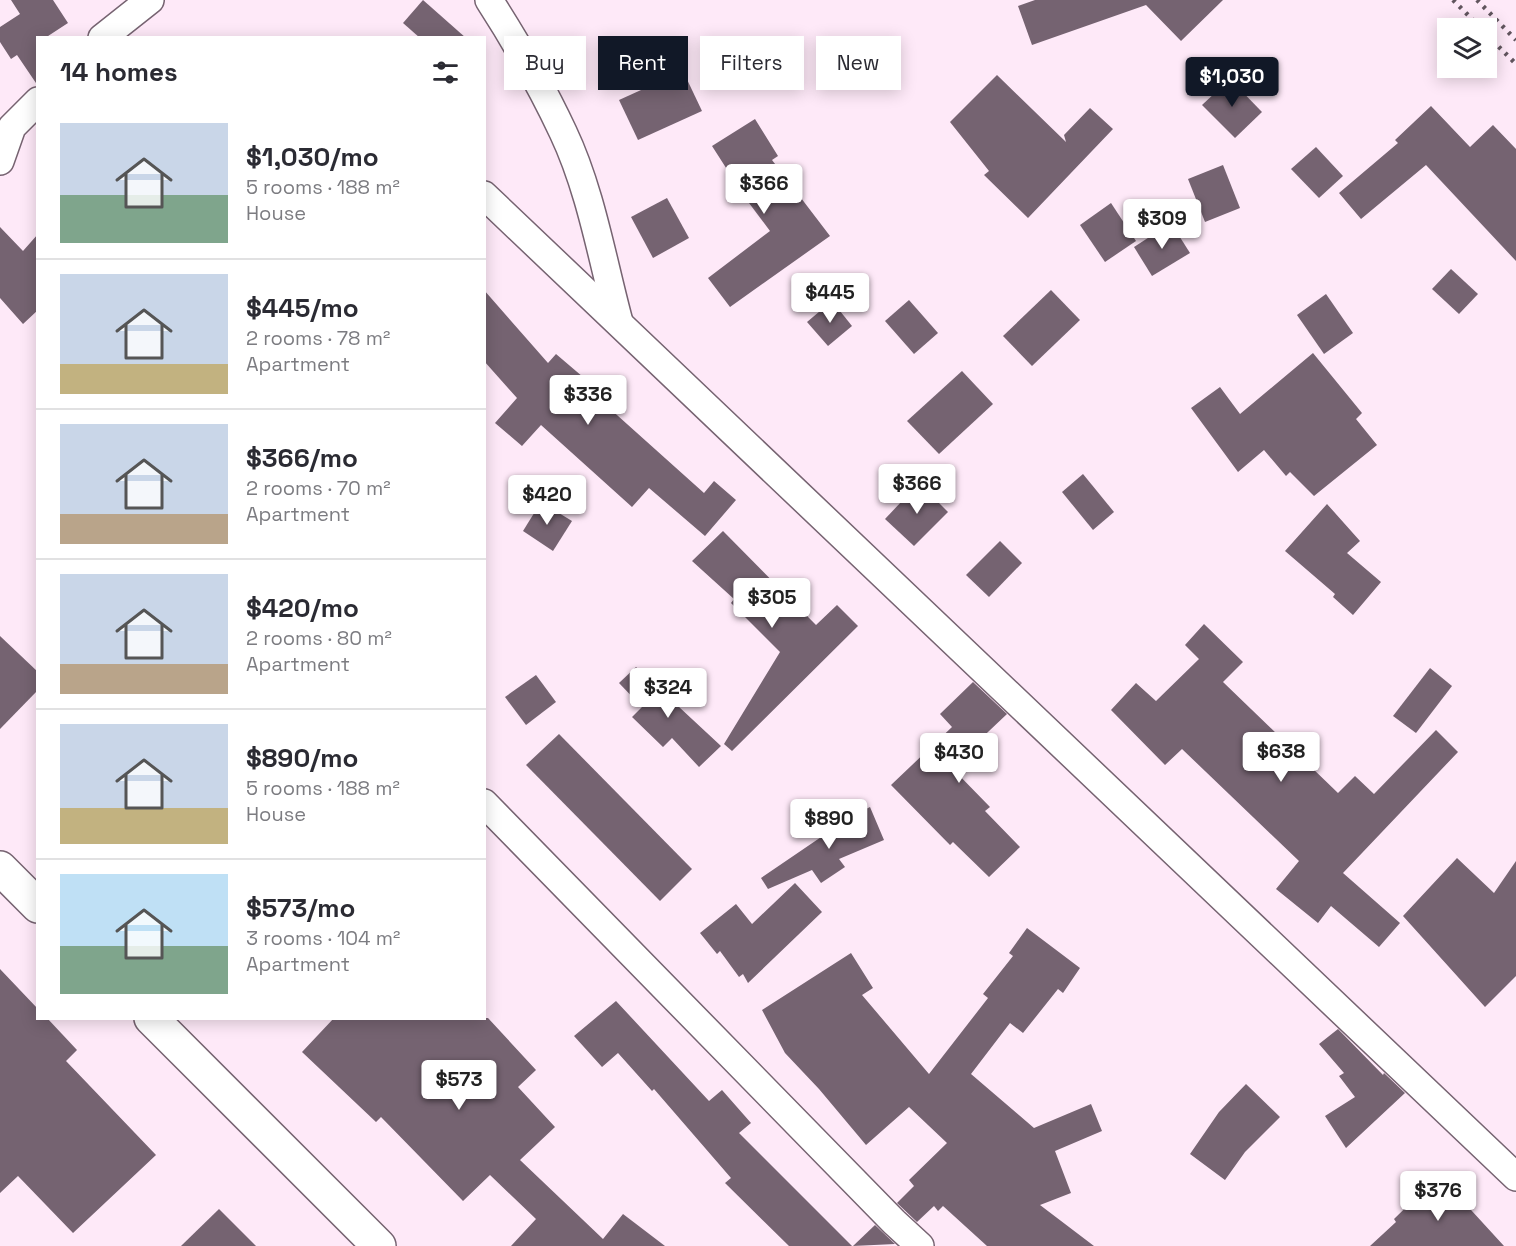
<!DOCTYPE html>
<html lang="en">
<head>
<meta charset="utf-8">
<style>
  :root { --surface:#fff; --page:#f2f2f3; --text:#2b2b33; --muted:#7c7c81; --line:#e1e1e2; --accent:#111827 }
  body { margin:0; font-family:"Space Grotesk",sans-serif; background:var(--page); color:var(--text); height:100vh; display:flex; flex-direction:column; font-size:22px; white-space:nowrap }
  * { box-sizing:border-box; margin:0 }
  p { font-size:20px; color:var(--muted) }
  .icon { flex:none; width:33px; height:33px; fill:none; stroke:currentColor; stroke-width:2; stroke-linecap:round; stroke-linejoin:round }
  .map { position:relative; flex:1; overflow:hidden }
  .drawer { position:absolute; left:36px; top:36px; width:450px; height:984px; display:flex; flex-direction:column; background:var(--surface); border-radius:0px; box-shadow:0 3px 15px #0003 }
  .drawer>* { flex:none }
  .hud { position:absolute; left:504px; top:36px; width:570px; height:54px; display:flex; gap:12px }
  .buttons { position:absolute; left:1437px; top:18px; display:grid; gap:12px }
  .buttons a { display:grid; place-items:center; width:60px; height:60px; border-radius:0px; background:var(--surface); box-shadow:0 3px 15px #0003; font-size:30px }
  .price { position:absolute; translate:-50% -51px; padding:0 14px; border-radius:6px; background:#fff; color:#222; font-size:20px; line-height:39px; filter:drop-shadow(0 2px 3px #0008) }
  .price::after { content:''; position:absolute; left:50%; top:36px; width:18px; height:14px; margin-left:-9px; background:inherit; clip-path:polygon(0 0,100% 0,50% 100%) }
  .price.selected { background:var(--accent); color:#fff }
  ul { padding:0; list-style:none }
  li { display:flex; align-items:center; gap:18px; height:150px; padding:0 24px }
  li+li { border-top:2px solid var(--line) }
  li span { display:grid; place-items:center; flex:none; width:168px; height:120px; border-radius:0px; color:#555 }
  li>.icon { margin-inline-start:auto }
  span .icon { width:72px; height:72px; fill:#fffc; stroke-width:1 }
  li b { font-size:26px }
  h2 { display:flex; justify-content:space-between; align-items:center; height:72px; padding:0 24px; font-size:26px }
  .tag { padding:0 21px; border-radius:0px; background:var(--surface); box-shadow:0 3px 15px #0003; font-size:21px; line-height:54px }
  .tag.selected { background:var(--accent); color:#fff }
  .map>svg:first-child { display:block }
  .building { fill:#756371 }
  .lines { fill:none; stroke-linecap:round; stroke-linejoin:round }
  .minor-casing { stroke:#766371; stroke-width:30 }
  .tertiary-casing { stroke:#766371; stroke-width:36 }
  .minor { stroke:#fff; stroke-width:27 }
  .tertiary { stroke:#fff; stroke-width:33 }
  .rail { stroke:#61555e; stroke-width:4.5; stroke-dasharray:3 6; stroke-linecap:butt }
</style>
</head>
<body>
<div class="map">
<svg width="1516" height="1246" viewBox="0 0 1516 1246">
  <rect width="100%" height="100%" fill="#fee9f8"/>
  <g class="building">
    <polygon points="11,0 53,0 68,23 45,38 38,38 38,86 17,55 11,59 0,42 0,27 20,14"/>
    <polygon points="423,0 466,38 420,38 403,23"/>
    <polygon points="1035,0 1223,0 1181,41 1146,5 1032,45 1018,6"/>
    <polygon points="683,71 702,111 638,140 619,100"/>
    <polygon points="997,75 1066,142 1064,135 1090,108 1113,129 1028,218 984,175 989,171 950,122"/>
    <polygon points="1230,79 1262,112 1235,138 1202,105"/>
    <polygon points="1431,106 1470,147 1493,125 1516,149 1516,261 1426,165 1361,219 1339,193 1398,143 1395,140"/>
    <polygon points="755,119 778,156 772,160 830,236 730,307 708,278 770,231 746,199 712,146"/>
    <polygon points="1316,147 1343,176 1319,198 1291,169"/>
    <polygon points="1223,165 1240,208 1205,222 1188,179"/>
    <polygon points="667,198 689,238 653,258 631,217"/>
    <polygon points="1111,203 1136,241 1105,262 1080,225"/>
    <polygon points="1171,223 1190,253 1152,276 1134,247"/>
    <polygon points="0,227 23,251 38,234 38,310 23,324 0,298"/>
    <polygon points="1451,269 1478,294 1459,314 1432,289"/>
    <polygon points="484,290 548,363 556,354 583,377 579,381 704,493 714,481 736,500 705,536 649,488 632,507 541,425 522,446 495,423 517,398 484,361"/>
    <polygon points="1051,290 1080,320 1032,366 1003,336"/>
    <polygon points="1326,294 1353,333 1324,354 1297,315"/>
    <polygon points="909,300 938,333 914,354 885,321"/>
    <polygon points="832,301 852,326 828,346 807,322"/>
    <polygon points="1313,353 1362,413 1356,419 1377,445 1314,496 1290,472 1286,476 1264,450 1238,472 1191,408 1220,387 1240,414"/>
    <polygon points="962,371 993,404 939,454 907,421"/>
    <polygon points="1083,474 1114,512 1093,530 1062,492"/>
    <polygon points="919,483 948,512 914,546 885,519"/>
    <polygon points="541,502 572,521 553,551 523,531"/>
    <polygon points="1327,504 1360,541 1347,553 1381,582 1353,615 1333,597 1335,594 1285,551"/>
    <polygon points="723,531 816,625 837,605 858,626 732,751 724,744 780,652 731,603 734,599 692,561"/>
    <polygon points="1000,541 1022,563 989,597 966,575"/>
    <polygon points="1204,624 1243,662 1223,682 1338,793 1355,776 1374,794 1436,730 1458,752 1343,873 1400,923 1379,947 1331,906 1318,923 1276,889 1299,861 1182,749 1165,765 1111,710 1136,683 1156,701 1199,659 1185,645"/>
    <polygon points="0,636 38,672 38,690 0,729"/>
    <polygon points="636,667 721,746 699,767 672,738 663,747 632,717 642,707 619,683"/>
    <polygon points="1430,668 1452,686 1416,733 1393,716"/>
    <polygon points="536,675 556,702 526,725 505,697"/>
    <polygon points="973,682 1007,714 951,767 990,807 985,811 1020,847 989,877 953,842 950,845 891,785 952,727 940,714"/>
    <polygon points="559,734 692,869 660,901 526,765"/>
    <polygon points="870,807 884,840 839,859 845,867 821,883 812,870 768,889 761,878 852,816"/>
    <polygon points="1457,858 1494,893 1516,861 1516,976 1485,1007 1403,916"/>
    <polygon points="795,883 822,912 748,983 743,974 739,977 720,951 717,954 700,933 736,904 752,924"/>
    <polygon points="1027,928 1080,968 1063,993 1058,989 1023,1033 1010,1023 971,1074 1034,1128 1091,1104 1102,1131 1055,1151 1071,1193 1040,1205 1094,1246 987,1246 943,1206 938,1211 934,1206 917,1222 897,1203 914,1186 909,1180 947,1143 909,1107 866,1145 819,1089 785,1053 762,1010 851,953 873,988 862,995 929,1074 988,998 983,994 1013,956 1009,953"/>
    <polygon points="0,969 38,1009 38,1018 47,1018 77,1050 66,1061 156,1155 73,1233 18,1176 0,1193"/>
    <polygon points="616,1001 709,1101 722,1090 751,1123 739,1133 852,1246 789,1246 725,1183 731,1178 654,1089 652,1091 618,1053 602,1067 574,1036"/>
    <polygon points="334,1018 488,1018 536,1070 518,1087 555,1127 520,1160 603,1239 623,1214 665,1246 511,1246 536,1219 490,1175 463,1201 381,1117 376,1122 302,1052"/>
    <polygon points="1338,1029 1383,1075 1384,1073 1405,1093 1346,1148 1325,1116 1355,1097 1339,1076 1344,1073 1319,1044"/>
    <polygon points="1246,1084 1280,1117 1245,1152 1225,1180 1190,1154 1219,1112"/>
    <polygon points="1439,1175 1504,1246 1370,1246 1396,1222 1394,1219"/>
    <polygon points="219,1209 256,1246 181,1246"/>
    <polygon points="875,1225 895,1244 853,1246"/>
  </g>
  <g class="lines">
    <g class="minor-casing">
      <g id="minor">
        <path d="M 489,0 C 516,42 542,87 563,132 C 591,191 602,259 619,322"/>
        <polyline points="102,38 150,0"/>
        <polyline points="0,161 12,127 38,101"/>
        <polyline points="484,195 1516,1177"/>
        <polyline points="484,803 894,1222 920,1246"/>
      </g>
    </g>
    <g class="tertiary-casing">
      <g id="tertiary">
        <polyline points="0,868 38,906"/>
        <polyline points="151,1018 379,1246"/>
      </g>
    </g>
    <use href="#minor" class="minor"/>
    <use href="#tertiary" class="tertiary"/>
    <g class="rail">
      <polyline points="1453,0 1481,28"/>
      <polyline points="1477,0 1516,40"/>
      <polyline points="1486,34 1516,64"/>
    </g>
  </g>
</svg>
<div class="buttons">
<a><svg class="icon" aria-label="layers" viewBox="0 0 24 24"><path d="M12 4l9 5-9 5-9-5zM3 14l9 5 9-5"/></svg></a>
</div>
<b class="price selected" style="left:1232px;top:108px">$1,030</b>
<b class="price" style="left:764px;top:215px">$366</b>
<b class="price" style="left:1162px;top:250px">$309</b>
<b class="price" style="left:830px;top:324px">$445</b>
<b class="price" style="left:588px;top:426px">$336</b>
<b class="price" style="left:917px;top:515px">$366</b>
<b class="price" style="left:547px;top:526px">$420</b>
<b class="price" style="left:772px;top:629px">$305</b>
<b class="price" style="left:668px;top:719px">$324</b>
<b class="price" style="left:1281px;top:783px">$638</b>
<b class="price" style="left:959px;top:784px">$430</b>
<b class="price" style="left:829px;top:850px">$890</b>
<b class="price" style="left:459px;top:1111px">$573</b>
<b class="price" style="left:1438px;top:1222px">$376</b>
<div class="hud">
<a class="tag">Buy</a>
<a class="tag selected">Rent</a>
<a class="tag">Filters</a>
<a class="tag">New</a>
</div>
<section class="drawer">
<h2>14 homes<svg class="icon" aria-label="filters" viewBox="0 0 24 24"><path d="M4 7h16M4 17h16"/><circle cx="9" cy="7" r="2"/><circle cx="15" cy="17" r="2"/></svg></h2>
<ul>
<li><span style="background:linear-gradient(#c9d6e8 60%,#7fa58c 0)"><svg class="icon" aria-label="home" viewBox="0 0 24 24"><path d="M3 11l9-7 9 7M6 9v11h12V9"/></svg></span><div><b>$1,030/mo</b><p>5 rooms · 188 m²</p><p>House</p></div></li>
<li><span style="background:linear-gradient(#c9d6e8 75%,#c2b280 0)"><svg class="icon" aria-label="home" viewBox="0 0 24 24"><path d="M3 11l9-7 9 7M6 9v11h12V9"/></svg></span><div><b>$445/mo</b><p>2 rooms · 78 m²</p><p>Apartment</p></div></li>
<li><span style="background:linear-gradient(#c9d6e8 75%,#b9a48a 0)"><svg class="icon" aria-label="home" viewBox="0 0 24 24"><path d="M3 11l9-7 9 7M6 9v11h12V9"/></svg></span><div><b>$366/mo</b><p>2 rooms · 70 m²</p><p>Apartment</p></div></li>
<li><span style="background:linear-gradient(#c9d6e8 75%,#b9a48a 0)"><svg class="icon" aria-label="home" viewBox="0 0 24 24"><path d="M3 11l9-7 9 7M6 9v11h12V9"/></svg></span><div><b>$420/mo</b><p>2 rooms · 80 m²</p><p>Apartment</p></div></li>
<li><span style="background:linear-gradient(#c9d6e8 70%,#c2b280 0)"><svg class="icon" aria-label="home" viewBox="0 0 24 24"><path d="M3 11l9-7 9 7M6 9v11h12V9"/></svg></span><div><b>$890/mo</b><p>5 rooms · 188 m²</p><p>House</p></div></li>
<li><span style="background:linear-gradient(#bfe0f5 60%,#7fa58c 0)"><svg class="icon" aria-label="home" viewBox="0 0 24 24"><path d="M3 11l9-7 9 7M6 9v11h12V9"/></svg></span><div><b>$573/mo</b><p>3 rooms · 104 m²</p><p>Apartment</p></div></li>
</ul>
</section>
</div>
</body>
</html>
